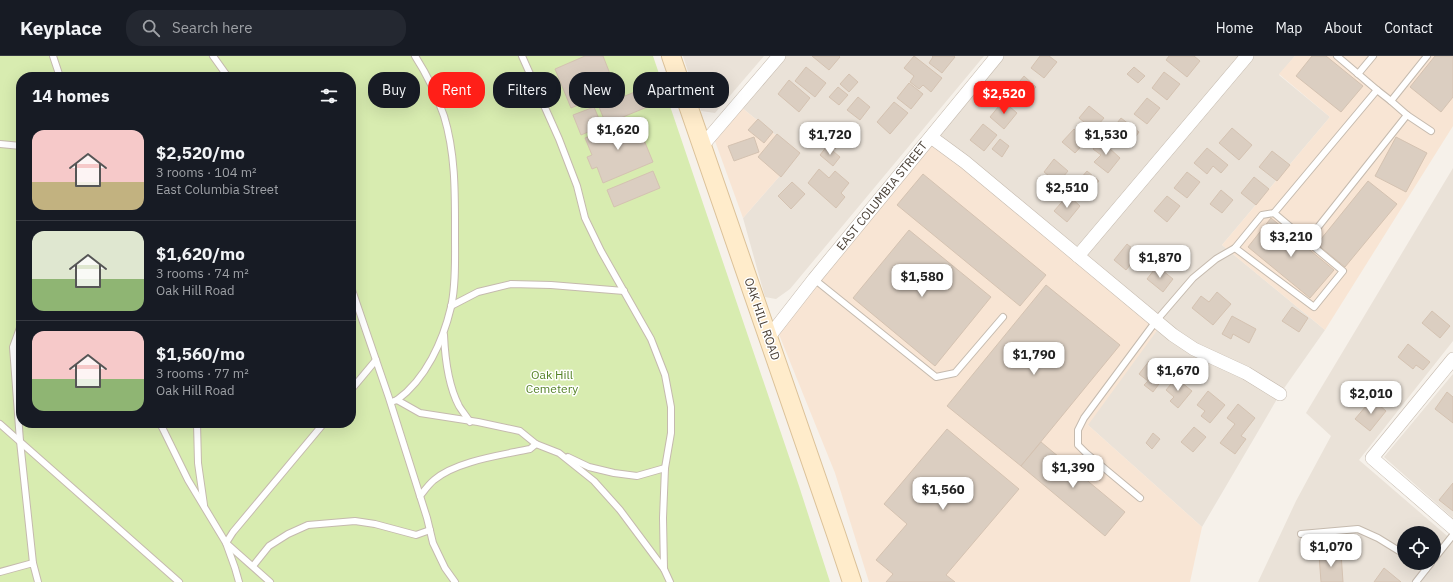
<!DOCTYPE html>
<html lang="en">
<head>
<meta charset="utf-8">
<style>
  :root { --surface:#171b24; --page:#242831; --text:#f1f3f6; --muted:#9ea1a6; --line:#363941; --accent:#ff1f18 }
  body { margin:0; font-family:"IBM Plex Sans",sans-serif; background:var(--page); color:var(--text); height:100vh; display:flex; flex-direction:column; font-size:15px; white-space:nowrap }
  * { box-sizing:border-box; margin:0 }
  p { font-size:13px; color:var(--muted) }
  .icon { flex:none; width:22px; height:22px; fill:none; stroke:currentColor; stroke-width:2; stroke-linecap:round; stroke-linejoin:round }
  .map { position:relative; flex:1; overflow:hidden }
  .side { position:absolute; left:16px; top:16px; width:340px; height:356px; display:flex; flex-direction:column; background:var(--surface); border-radius:16px; box-shadow:0 4px 16px #0002 }
  .side>* { flex:none }
  .guide { position:absolute; left:368px; top:16px; width:380px; height:36px; display:flex; gap:8px }
  .fabs { position:absolute; left:1397px; top:470px; display:grid; gap:8px }
  .fabs a { display:grid; place-items:center; width:44px; height:44px; border-radius:50%; background:var(--surface); box-shadow:0 4px 16px #0002; font-size:20px }
  .price { position:absolute; translate:-50% -34px; padding:0 9px; border-radius:8px; background:#fff; color:#222; font-size:13px; line-height:26px; filter:drop-shadow(0 1px 2px #0008) }
  .price::after { content:''; position:absolute; left:50%; top:24px; width:12px; height:9px; margin-left:-6px; background:inherit; clip-path:polygon(0 0,100% 0,50% 100%) }
  .price.on { background:var(--accent); color:#fff }
  ul { padding:0; list-style:none }
  li { display:flex; align-items:center; gap:12px; height:100px; padding:0 16px }
  li+li { border-top:1px solid var(--line) }
  li span { display:grid; place-items:center; flex:none; width:112px; height:80px; border-radius:12px; color:#555 }
  li>.icon { margin-inline-start:auto }
  span .icon { width:48px; height:48px; fill:#fffc; stroke-width:1 }
  li b { font-size:17px }
  h2 { display:flex; justify-content:space-between; align-items:center; height:48px; padding:0 16px; font-size:17px }
  .pill { padding:0 14px; border-radius:16px; background:var(--surface); box-shadow:0 4px 16px #0002; font-size:14px; line-height:36px }
  .pill.on { background:var(--accent); color:#fff }
  header { display:flex; align-items:center; gap:24px; box-sizing:border-box; height:56px; padding:0 20px; background:var(--surface); border-bottom:1px solid var(--line) }
  header strong { font-size:19px }
  nav { display:flex; gap:22px; margin-inline-start:auto; font-size:14px }
  .search { width:280px; height:36px; background:var(--page); display:flex; align-items:center; gap:10px; box-sizing:border-box; padding:0 14px; border-radius:16px; color:var(--muted); font-size:15px }
  .map>svg:first-child { display:block }
  .residential { fill:#eae2d8; fill-rule:evenodd }
  .commercial { fill:#f8e5d4 }
  .green { fill:#d8ecb0; fill-rule:evenodd }
  .building { fill:#dbcec1; stroke:#d4c2b1 }
  .lines { fill:none; stroke-linecap:round; stroke-linejoin:round }
  .service-casing { stroke:#c5baae; stroke-width:8 }
  .minor-casing { stroke:#c5baae; stroke-width:14 }
  .secondary-casing { stroke:#dcc299; stroke-width:20 }
  .service { stroke:#fff; stroke-width:6 }
  .minor { stroke:#fff; stroke-width:13 }
  .secondary { stroke:#ffeccb; stroke-width:18 }
  .labels { text-anchor:middle; stroke-width:3; stroke-linejoin:round; paint-order:stroke }
  .street-label { font-size:12px; fill:#4b4137; stroke:#fff }
  .park-label { font-size:12px; fill:#538125; stroke:#fff }
</style>
</head>
<body>
<header>
<strong>Keyplace</strong>
<div class="search"><svg class="icon" aria-label="search" viewBox="0 0 24 24"><circle cx="10" cy="10" r="6"/><path d="M15 15l6 6"/></svg>Search here</div>
<nav><a>Home</a><a>Map</a><a>About</a><a>Contact</a></nav>
</header>
<div class="map">
<svg width="1453" height="526" viewBox="0 0 1453 526">
  <rect width="100%" height="100%" fill="#f6f1ea"/>
  <g class="residential">
    <polygon points="683,0 764,0 715,57 701,55"/>
    <polygon points="784,0 984,0 790,233 776,243 765,241 743,162 799,98 741,51"/>
    <polygon points="998,0 1295,0 1279,19 1330,61 1222,189 1325,274 1280,338 1202,471 1088,369 931,81"/>
    <path d="M 1453,112 L 1453,285 L 1359,404 L 1453,485 L 1453,526 L 1258,526 L 1296,445 L 1331,380 L 1306,357 ZM 1404,477 L 1434,477 L 1434,507 L 1404,507 Z"/>
    <polygon points="1453,318 1453,462 1384,401"/>
  </g>
  <g class="commercial">
    <polygon points="1295,0 1453,0 1453,70 1325,274 1222,189 1330,61 1279,18"/>
    <polygon points="741,51 799,98 743,162 715,85"/>
    <polygon points="931,81 1161,269 1088,369 1202,471 1190,526 869,526 835,417 776,271"/>
  </g>
  <path class="green" d="M 0,0 L 653,0 L 799,430 L 830,526 L 0,526 ZM 21,21 L 351,21 L 351,367 L 21,367 Z"/>
  <g class="building">
    <polygon points="585,0 603,0 616,33 571,52 555,13"/>
    <polygon points="812,0 839,0 840,1 829,14"/>
    <polygon points="914,0 942,22 931,36 923,29 919,33 910,26 914,20 904,12"/>
    <polygon points="932,0 954,0 955,1 942,17 929,7 933,1"/>
    <polygon points="1040,0 1049,0 1057,6 1044,22 1031,12"/>
    <polygon points="1169,0 1194,0 1200,5 1187,21 1166,4"/>
    <polygon points="1312,0 1326,0 1363,30 1341,56 1296,20"/>
    <polygon points="1435,0 1453,0 1453,41 1441,56 1410,31"/>
    <polygon points="806,11 826,27 815,41 795,25"/>
    <polygon points="1134,11 1145,20 1138,27 1127,18"/>
    <polygon points="1164,16 1180,28 1167,44 1152,32"/>
    <polygon points="849,18 858,26 849,36 840,28"/>
    <polygon points="1024,20 1036,31 1022,46 1011,36"/>
    <polygon points="789,24 810,42 799,56 778,38"/>
    <polygon points="909,27 923,38 911,53 897,42"/>
    <polygon points="838,31 848,39 839,49 829,41"/>
    <polygon points="644,32 652,49 606,68 599,51"/>
    <polygon points="858,41 870,51 860,64 847,54"/>
    <polygon points="1147,42 1160,52 1147,68 1134,58"/>
    <polygon points="1003,45 1017,57 1004,73 990,61"/>
    <polygon points="894,46 908,57 890,78 877,66"/>
    <polygon points="1089,50 1104,62 1094,74 1079,62"/>
    <polygon points="594,51 602,70 581,79 573,59"/>
    <polygon points="635,62 653,106 603,127 597,111 592,113 587,101 592,99 585,82"/>
    <polygon points="1121,62 1139,76 1128,91 1110,76"/>
    <polygon points="758,63 773,76 764,87 748,74"/>
    <polygon points="983,68 997,79 984,95 970,84"/>
    <polygon points="833,70 845,80 835,93 822,83"/>
    <polygon points="1232,72 1252,89 1239,104 1219,87"/>
    <polygon points="1074,73 1087,84 1075,97 1062,86"/>
    <polygon points="777,78 800,97 781,121 758,101"/>
    <polygon points="754,81 759,96 734,105 728,90"/>
    <polygon points="1102,81 1110,88 1108,91 1120,102 1108,117 1094,106 1101,99 1093,93"/>
    <polygon points="1396,81 1427,97 1406,136 1375,120"/>
    <polygon points="1000,83 1009,90 1002,101 992,93"/>
    <polygon points="827,90 840,101 833,110 820,99"/>
    <polygon points="1207,92 1228,109 1221,117 1213,110 1207,118 1194,107"/>
    <polygon points="1272,95 1290,109 1277,125 1259,111"/>
    <polygon points="1054,103 1068,115 1058,127 1044,116"/>
    <polygon points="819,113 829,122 835,115 849,127 841,137 845,141 836,152 808,127"/>
    <polygon points="653,115 660,132 614,151 607,134"/>
    <polygon points="1087,115 1099,125 1092,133 1097,137 1090,144 1074,130"/>
    <polygon points="1187,116 1200,126 1187,142 1174,132"/>
    <polygon points="923,118 1046,219 1020,250 897,149"/>
    <polygon points="1254,121 1269,133 1256,149 1241,137"/>
    <polygon points="1368,125 1397,148 1345,211 1317,188"/>
    <polygon points="792,126 805,138 791,153 778,140"/>
    <polygon points="1221,134 1233,144 1222,157 1210,148"/>
    <polygon points="1068,139 1080,150 1067,166 1054,155"/>
    <polygon points="1167,140 1180,150 1167,166 1154,155"/>
    <polygon points="1271,162 1334,214 1310,242 1248,191"/>
    <polygon points="909,174 991,241 935,310 853,242"/>
    <polygon points="1127,188 1139,198 1126,214 1114,204"/>
    <polygon points="1157,210 1173,223 1163,236 1147,223"/>
    <polygon points="1046,229 1120,289 1021,410 947,350"/>
    <polygon points="1217,236 1231,248 1213,269 1192,252 1201,240 1209,246"/>
    <polygon points="1292,251 1308,262 1299,276 1282,265"/>
    <polygon points="1432,255 1450,270 1440,282 1422,267"/>
    <polygon points="1232,260 1256,273 1249,287 1233,278 1231,283 1222,278"/>
    <polygon points="1408,288 1430,306 1423,314 1416,309 1413,313 1398,301"/>
    <polygon points="1150,304 1167,317 1153,336 1144,329 1148,325 1139,318"/>
    <polygon points="1176,322 1192,335 1178,352 1170,345 1174,341 1166,334"/>
    <polygon points="1208,335 1225,349 1210,367 1201,360 1205,355 1197,349"/>
    <polygon points="1447,336 1453,341 1453,367 1435,353"/>
    <polygon points="1372,343 1386,355 1370,375 1355,363"/>
    <polygon points="1238,348 1255,362 1241,380 1246,383 1235,398 1220,387 1235,368 1227,362"/>
    <polygon points="1194,371 1206,381 1193,396 1181,386"/>
    <polygon points="947,373 1019,433 946,519 955,526 886,526 893,518 876,504 907,468 884,448"/>
    <polygon points="1153,377 1160,383 1152,393 1146,387"/>
    <polygon points="1041,386 1125,456 1105,480 1021,410"/>
    <polygon points="1453,427 1453,455 1439,444"/>
    <polygon points="1341,497 1343,526 1321,526 1319,499"/>
    <polygon points="1384,512 1401,526 1374,526"/>
  </g>
  <g class="lines">
    <g class="service-casing">
      <g id="service">
        <polyline points="53,0 60,21"/>
        <polyline points="213,0 228,21"/>
        <polyline points="522,0 559,83 577,130 585,162 601,195 651,283 665,319 671,351 671,377 665,412 663,462 664,513 670,526"/>
        <polyline points="1337,0 1377,34"/>
        <polyline points="1427,0 1391,45 1407,59 1431,75"/>
        <polyline points="1358,18 1373,0"/>
        <polyline points="0,88 21,90"/>
        <polyline points="1274,157 1307,185 1407,59"/>
        <polyline points="1235,192 1314,251 1343,215 1307,185"/>
        <polyline points="814,223 936,321 955,317 1003,261"/>
        <polyline points="351,231 389,342 427,462 433,487 445,512 455,526"/>
        <polyline points="451,250 478,236 511,228 551,229 624,235"/>
        <polyline points="21,269 13,291 20,385 33,507"/>
        <path d="M 444,279 C 445,302 448,329 459,350 C 462,355 467,361 470,366"/>
        <polyline points="351,334 376,304"/>
        <path d="M 397,344 C 426,323 443,285 451,251 C 456,229 455,203 455,181 C 455,141 456,99 444,60 C 436,37 428,20 415,0"/>
        <polyline points="394,345 397,344 420,357 478,366 520,375 536,388"/>
        <polyline points="160,367 188,424 226,487 235,512 239,526"/>
        <polyline points="197,367 198,407 204,449"/>
        <polyline points="0,368 179,526"/>
        <polyline points="568,401 589,411 614,417 637,420 665,412"/>
        <path d="M 420,440 C 424,435 429,428 434,424 C 456,405 502,399 530,393 L 536,388 L 559,397 L 594,425 L 620,454 L 664,513"/>
        <polyline points="1140,442 1086,397 1078,389 1078,374 1084,362 1156,265 1193,222 1216,203 1235,192 1262,159 1274,157 1377,34 1391,45"/>
        <polyline points="1301,478 1358,473 1378,482 1404,498"/>
        <polyline points="1434,503 1453,479"/>
        <polyline points="1417,507 1426,513"/>
        <polyline points="253,510 269,490 288,478 308,469 355,465 375,468 416,479 430,474"/>
        <polyline points="0,516 33,507 38,526"/>
        <polyline points="270,526 226,487 233,476 324,367"/>
        <polyline points="1416,526 1431,507"/>
      </g>
    </g>
    <g class="minor-casing">
      <g id="minor">
        <polyline points="931,81 965,106 1173,279 1194,293 1246,317 1280,338"/>
        <polyline points="702,90 779,0"/>
        <polyline points="1078,200 1247,0"/>
        <polyline points="768,282 814,223 997,0"/>
        <polyline points="1453,303 1372,402 1453,472"/>
      </g>
    </g>
    <g class="secondary-casing">
      <polyline id="secondary" points="671,0 836,478 852,526"/>
    </g>
    <use href="#service" class="service"/>
    <use href="#minor" class="minor"/>
    <use href="#secondary" class="secondary"/>
  </g>
  <g class="labels">
    <g class="street-label">
      <text transform="translate(882 140) rotate(-51)" y="4">EAST COLUMBIA STREET</text>
      <text transform="translate(762 263) rotate(71)" y="4">OAK HILL ROAD</text>
    </g>
    <g class="park-label">
      <text x="552" y="323">Oak Hill<tspan x="552" dy="14">Cemetery</tspan></text>
    </g>
  </g>
</svg>
<div class="fabs">
<a><svg class="icon" aria-label="locate" viewBox="0 0 24 24"><circle cx="12" cy="12" r="6"/><path d="M12 2v4M12 18v4M2 12h4M18 12h4"/></svg></a>
</div>
<b class="price on" style="left:1004px;top:59px">$2,520</b>
<b class="price" style="left:618px;top:95px">$1,620</b>
<b class="price" style="left:830px;top:100px">$1,720</b>
<b class="price" style="left:1106px;top:100px">$1,530</b>
<b class="price" style="left:1067px;top:153px">$2,510</b>
<b class="price" style="left:1291px;top:202px">$3,210</b>
<b class="price" style="left:1160px;top:223px">$1,870</b>
<b class="price" style="left:922px;top:242px">$1,580</b>
<b class="price" style="left:1034px;top:320px">$1,790</b>
<b class="price" style="left:1178px;top:336px">$1,670</b>
<b class="price" style="left:1371px;top:359px">$2,010</b>
<b class="price" style="left:1073px;top:433px">$1,390</b>
<b class="price" style="left:943px;top:455px">$1,560</b>
<b class="price" style="left:1331px;top:512px">$1,070</b>
<div class="guide">
<a class="pill">Buy</a>
<a class="pill on">Rent</a>
<a class="pill">Filters</a>
<a class="pill">New</a>
<a class="pill">Apartment</a>
</div>
<section class="side">
<h2>14 homes<svg class="icon" aria-label="filters" viewBox="0 0 24 24"><path d="M4 7h16M4 17h16"/><circle cx="9" cy="7" r="2"/><circle cx="15" cy="17" r="2"/></svg></h2>
<ul>
<li><span style="background:linear-gradient(#f6c9c9 65%,#c2b280 0)"><svg class="icon" aria-label="home" viewBox="0 0 24 24"><path d="M3 11l9-7 9 7M6 9v11h12V9"/></svg></span><div><b>$2,520/mo</b><p>3 rooms · 104 m²</p><p>East Columbia Street</p></div></li>
<li><span style="background:linear-gradient(#dfe7d0 60%,#8fb573 0)"><svg class="icon" aria-label="home" viewBox="0 0 24 24"><path d="M3 11l9-7 9 7M6 9v11h12V9"/></svg></span><div><b>$1,620/mo</b><p>3 rooms · 74 m²</p><p>Oak Hill Road</p></div></li>
<li><span style="background:linear-gradient(#f6c9c9 60%,#8fb573 0)"><svg class="icon" aria-label="home" viewBox="0 0 24 24"><path d="M3 11l9-7 9 7M6 9v11h12V9"/></svg></span><div><b>$1,560/mo</b><p>3 rooms · 77 m²</p><p>Oak Hill Road</p></div></li>
</ul>
</section>
</div>
</body>
</html>
